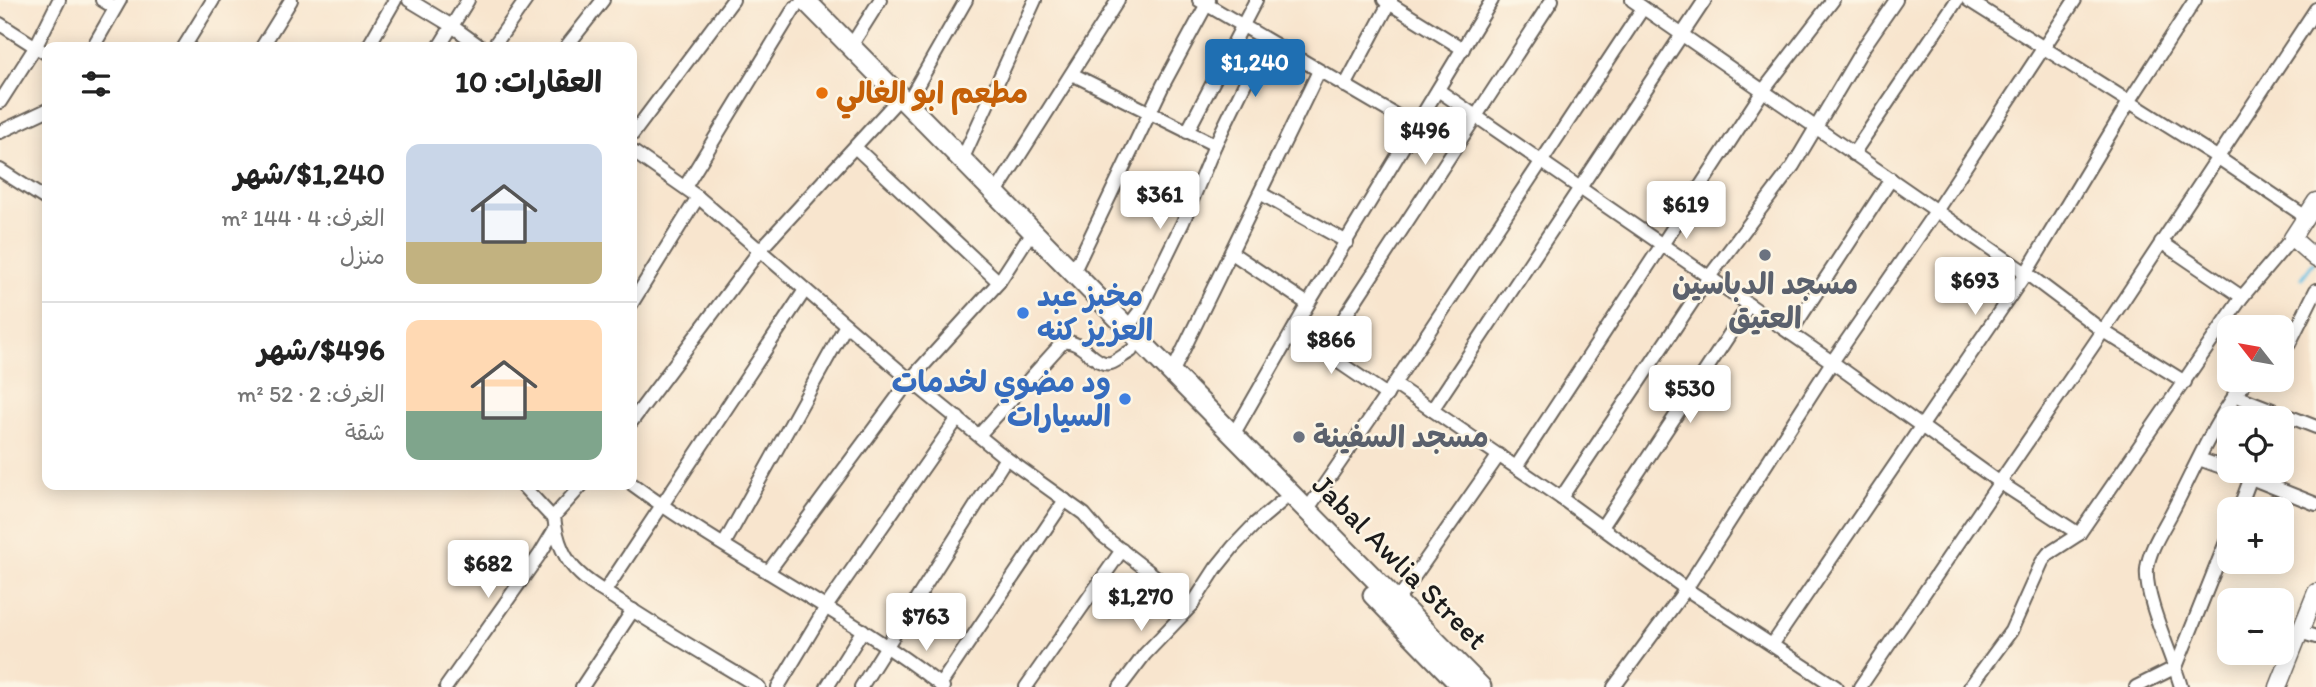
<!DOCTYPE html>
<html lang="ar">
<head>
<meta charset="utf-8">
<style>
  :root { --surface:#fff; --page:#f2f2f2; --text:#222; --muted:#767676; --line:#e0e0e0; --accent:#1f6fb2 }
  body { margin:0; font-family:Itim,"Playpen Sans Arabic",sans-serif; background:var(--page); color:var(--text); direction:rtl; height:100vh; display:flex; flex-direction:column; font-size:26px; white-space:nowrap }
  * { box-sizing:border-box; margin:0 }
  p { font-size:23px; color:var(--muted) }
  .icon { flex:none; width:38px; height:38px; fill:none; stroke:currentColor; stroke-width:2; stroke-linecap:round; stroke-linejoin:round }
  .map { position:relative; flex:1; overflow:hidden; direction:ltr }
  .details { position:absolute; left:42px; top:42px; width:595px; height:448px; display:flex; flex-direction:column; background:var(--surface); border-radius:14px; box-shadow:0 4px 18px #0003; direction:rtl }
  .details>* { flex:none }
  .needle { width:46px; rotate:301deg }
  .tools { position:absolute; left:2217px; top:315px; display:grid; gap:14px }
  .tools a { display:grid; place-items:center; width:77px; height:77px; border-radius:14px; background:var(--surface); box-shadow:0 4px 18px #0003; font-size:35px }
  .price { position:absolute; translate:-50% -60px; padding:0 16px; border-radius:7px; background:#fff; color:#222; font-size:23px; line-height:46px; filter:drop-shadow(0 2px 4px #0008) }
  .price::after { content:''; position:absolute; left:50%; top:42px; width:21px; height:16px; margin-left:-10px; background:inherit; clip-path:polygon(0 0,100% 0,50% 100%) }
  .price.selected { background:var(--accent); color:#fff }
  ul { padding:0; list-style:none }
  li { display:flex; align-items:center; gap:21px; height:175px; padding:0 35px }
  li+li { border-top:2px solid var(--line) }
  li span { display:grid; place-items:center; flex:none; width:196px; height:140px; border-radius:14px; color:#555 }
  li>.icon { margin-inline-start:auto }
  span .icon { width:84px; height:84px; fill:#fffc; stroke-width:1 }
  li b { font-size:30px }
  h2 { display:flex; justify-content:space-between; align-items:center; height:84px; padding:0 35px; font-size:30px }
  .map>svg:first-child { display:block }
  .lines { fill:none; stroke-linecap:round; stroke-linejoin:round }
  .stream { stroke:#64bce1; stroke-width:3.5 }
  .minor-casing { stroke:#69625a; stroke-width:16 }
  .tertiary-casing { stroke:#69625a; stroke-width:19 }
  .primary-casing { stroke:#69625a; stroke-width:23 }
  .minor { stroke:#fff; stroke-width:12 }
  .tertiary { stroke:#fff; stroke-width:16 }
  .primary { stroke:#fff; stroke-width:19 }
  .food-dot { fill:#e8710a; stroke:#fcf5e5; stroke-width:2.5 }
  .worship-dot { fill:#6b7280; stroke:#fcf5e5; stroke-width:2.5 }
  .shop-dot { fill:#3f7fe0; stroke:#fcf5e5; stroke-width:2.5 }
  .labels { text-anchor:middle; stroke-width:5; stroke-linejoin:round; paint-order:stroke }
  .food-label { font-size:30px; font-weight:bold; fill:#c56008; stroke:#fcf5e5; text-anchor:start }
  .worship-label { font-size:30px; font-weight:bold; fill:#5b616d; stroke:#fcf5e5 }
  .shop-label { font-size:30px; font-weight:bold; fill:#366cbe; stroke:#fcf5e5; text-anchor:start }
  .street-label { font-size:30px; fill:#1c1c1c; stroke:#fcf5e5 }
</style>
</head>
<body>
<div class="map">
<svg width="2316" height="687" viewBox="0 0 2316 687">
  <rect width="100%" height="100%" fill="#fcf5e5"/>
  <filter id="ink" filterUnits="userSpaceOnUse"><feTurbulence type="fractalNoise" baseFrequency=".0143" numOctaves="2"/><feDisplacementMap in="SourceGraphic" scale="14" xChannelSelector="R" yChannelSelector="G"/><feConvolveMatrix kernelMatrix="1 2 1 2 8 2 1 2 1" color-interpolation-filters="sRGB"/></filter>
  <filter id="wash" filterUnits="userSpaceOnUse"><feTurbulence type="fractalNoise" baseFrequency=".00686" numOctaves="4" result="noise"/><feDisplacementMap in="SourceGraphic" scale="28" xChannelSelector="R" yChannelSelector="G"/><feGaussianBlur stdDeviation="1.57" result="paint"/><feColorMatrix in="noise" values="0 0 0 0 0 0 0 0 0 0 0 0 0 0 0 0 0 1.4 0 .05"/><feComposite in="paint" operator="in"/></filter>
  <g filter="url(#wash)">
    <rect width="100%" height="100%" fill="#f8e5ce"/>
    <g class="lines">
      <polyline class="stream" points="2302,278 2313,263"/>
    </g>
  </g>
  <g filter="url(#ink)">
    <g class="lines">
      <g class="minor-casing">
        <g id="minor">
          <polyline points="102,0 115,8"/>
          <polyline points="409,0 452,26 481,47"/>
          <polyline points="1199,0 1416,127"/>
          <polyline points="1384,0 1463,49"/>
          <polyline points="1632,0 2026,273 2103,331 2185,382"/>
          <polyline points="1968,0 2217,157 2306,217"/>
          <polyline points="0,24 47,54"/>
          <polyline points="851,46 880,0"/>
          <polyline points="93,47 120,0"/>
          <polyline points="184,47 213,0"/>
          <polyline points="262,47 291,0"/>
          <polyline points="368,47 395,0"/>
          <polyline points="439,47 468,0"/>
          <polyline points="493,47 526,0"/>
          <polyline points="566,47 603,0"/>
          <polyline points="1072,74 1215,145"/>
          <polyline points="1345,86 1391,0"/>
          <polyline points="1438,90 1832,362 1999,482 2079,534"/>
          <polyline points="0,102 36,46 59,0"/>
          <polyline points="906,105 966,0"/>
          <polyline points="0,132 47,110"/>
          <polyline points="1187,132 1256,0"/>
          <polyline points="632,135 733,0"/>
          <polyline points="855,147 999,282"/>
          <polyline points="632,151 698,197 910,380 1006,458 1084,514 1102,535 1192,605"/>
          <polyline points="1853,154 1957,0"/>
          <polyline points="962,160 1035,0"/>
          <polyline points="0,170 47,200"/>
          <polyline points="685,187 795,7"/>
          <polyline points="1260,193 1347,242"/>
          <polyline points="995,194 1118,0"/>
          <polyline points="2161,242 2242,297"/>
          <polyline points="1232,253 1308,304"/>
          <polyline points="1073,273 1163,85 1209,0"/>
          <polyline points="632,303 698,197"/>
          <polyline points="1127,328 1139,312 1183,222 1215,145 1266,40"/>
          <polyline points="1293,331 1387,395"/>
          <polyline points="1790,333 1891,179"/>
          <polyline points="2282,349 2289,344 2316,290"/>
          <polyline points="1323,350 1552,0"/>
          <polyline points="1172,373 1319,71"/>
          <polyline points="1394,384 1561,498 1686,589 1836,687"/>
          <polyline points="2234,395 2316,427"/>
          <polyline points="1432,410 1705,0"/>
          <polyline points="632,421 760,250 893,105"/>
          <path d="M 979,435 L 1063,342 C 1083,339 1094,367 1111,363 C 1117,361 1125,354 1131,351"/>
          <polyline points="1233,435 1308,304 1492,0"/>
          <polyline points="2199,459 2230,470"/>
          <polyline points="1516,467 1763,91 1833,0"/>
          <polyline points="2233,471 2316,504"/>
          <path d="M 632,484 C 732,557 845,611 943,687"/>
          <polyline points="522,485 549,514 554,516 582,485"/>
          <polyline points="1561,498 1709,277 1793,166 1865,45 1896,0"/>
          <polyline points="2239,509 2251,477"/>
          <polyline points="1307,510 1394,384 1643,8"/>
          <path d="M 554,516 C 556,537 563,559 580,574 C 591,585 607,593 620,602 C 665,632 713,659 759,687"/>
          <polyline points="1602,527 1749,305"/>
          <polyline points="724,544 846,325"/>
          <polyline points="768,572 910,380 999,282 1025,242"/>
          <polyline points="605,591 805,290"/>
          <polyline points="1397,601 1499,455"/>
          <polyline points="2300,632 2316,637"/>
          <polyline points="1772,645 2026,273 2129,102 2195,0"/>
          <polyline points="940,685 1065,500"/>
          <polyline points="446,687 540,554 555,529"/>
          <polyline points="582,687 633,610"/>
          <polyline points="778,687 826,607 958,418"/>
          <polyline points="827,687 863,630"/>
          <polyline points="861,687 1006,458"/>
          <polyline points="1026,687 1122,550"/>
          <polyline points="1120,687 1145,654 1192,605 1216,568 1233,547 1256,523 1281,502"/>
          <polyline points="1614,687 1686,589 1832,362 1936,211 2075,0"/>
          <polyline points="1860,687 2103,331 2316,9"/>
          <polyline points="1970,687 2011,631 2042,562 2048,554 2079,534 2242,297 2292,238"/>
          <polyline points="2136,687 2176,667 2230,532"/>
          <path d="M 2181,687 C 2173,657 2144,597 2147,569 C 2149,549 2164,528 2173,510 C 2195,468 2216,416 2247,380"/>
        </g>
      </g>
      <g class="tertiary-casing">
        <g id="tertiary">
          <polyline points="2316,201 2292,238 2316,259"/>
          <polyline points="2278,687 2316,592"/>
        </g>
      </g>
      <g class="primary-casing">
        <g id="primary">
          <polyline points="805,0 1481,687"/>
          <polyline points="1373,595 1462,687"/>
        </g>
      </g>
      <use href="#minor" class="minor"/>
      <use href="#tertiary" class="tertiary"/>
      <use href="#primary" class="primary"/>
    </g>
  </g>
  <circle class="food-dot" cx="822" cy="93" r="7"/>
  <g class="worship-dot">
    <circle cx="1765" cy="255" r="7"/>
    <circle cx="1299" cy="437" r="7"/>
  </g>
  <g class="shop-dot">
    <circle cx="1023" cy="313" r="7"/>
    <circle cx="1125" cy="399" r="7"/>
  </g>
  <g class="labels">
    <g class="food-label">
      <text x="836" y="103">مطعم ابو الغالي</text>
    </g>
    <g class="worship-label">
      <text x="1765" y="294">مسجد الدباسين<tspan x="1765" dy="34">العتيق</tspan></text>
      <text x="1313" y="447" text-anchor="start">مسجد السفينة</text>
    </g>
    <g class="shop-label">
      <text x="1037" y="306">مخبز عبد<tspan x="1037" dy="34">العزيز كنه</tspan></text>
      <text x="1111" y="392" text-anchor="end">ود مضوي لخدمات<tspan x="1111" dy="34">السيارات</tspan></text>
    </g>
    <g class="street-label">
      <text transform="translate(1400 562) rotate(45)" y="10">Jabal Awlia Street</text>
    </g>
  </g>
</svg>
<div class="tools">
<a><svg class="needle" viewBox="-14 -14 28 28"><path d="M0-13l5 13h-10z" fill="#e53935"/><path d="M0 13l5-13h-10z" fill="#767676"/></svg></a>
<a><svg class="icon" aria-label="locate" viewBox="0 0 24 24"><circle cx="12" cy="12" r="6"/><path d="M12 2v4M12 18v4M2 12h4M18 12h4"/></svg></a>
<a>+</a>
<a>−</a>
</div>
<b class="price selected" style="left:1255px;top:99px">$1,240</b>
<b class="price" style="left:1425px;top:167px">$496</b>
<b class="price" style="left:1160px;top:231px">$361</b>
<b class="price" style="left:1686px;top:241px">$619</b>
<b class="price" style="left:1975px;top:317px">$693</b>
<b class="price" style="left:1331px;top:376px">$866</b>
<b class="price" style="left:1690px;top:425px">$530</b>
<b class="price" style="left:488px;top:600px">$682</b>
<b class="price" style="left:1141px;top:633px">$1,270</b>
<b class="price" style="left:926px;top:653px">$763</b>
<section class="details">
<h2>العقارات: 10<svg class="icon" aria-label="filters" viewBox="0 0 24 24"><path d="M4 7h16M4 17h16"/><circle cx="9" cy="7" r="2"/><circle cx="15" cy="17" r="2"/></svg></h2>
<ul>
<li><span style="background:linear-gradient(#c9d6e8 70%,#c2b280 0)"><svg class="icon" aria-label="home" viewBox="0 0 24 24"><path d="M3 11l9-7 9 7M6 9v11h12V9"/></svg></span><div><b>$1,240/شهر</b><p>الغرف: 4 · 144 m²</p><p>منزل</p></div></li>
<li><span style="background:linear-gradient(#ffd9b3 65%,#7fa58c 0)"><svg class="icon" aria-label="home" viewBox="0 0 24 24"><path d="M3 11l9-7 9 7M6 9v11h12V9"/></svg></span><div><b>$496/شهر</b><p>الغرف: 2 · 52 m²</p><p>شقة</p></div></li>
</ul>
</section>
</div>
</body>
</html>
